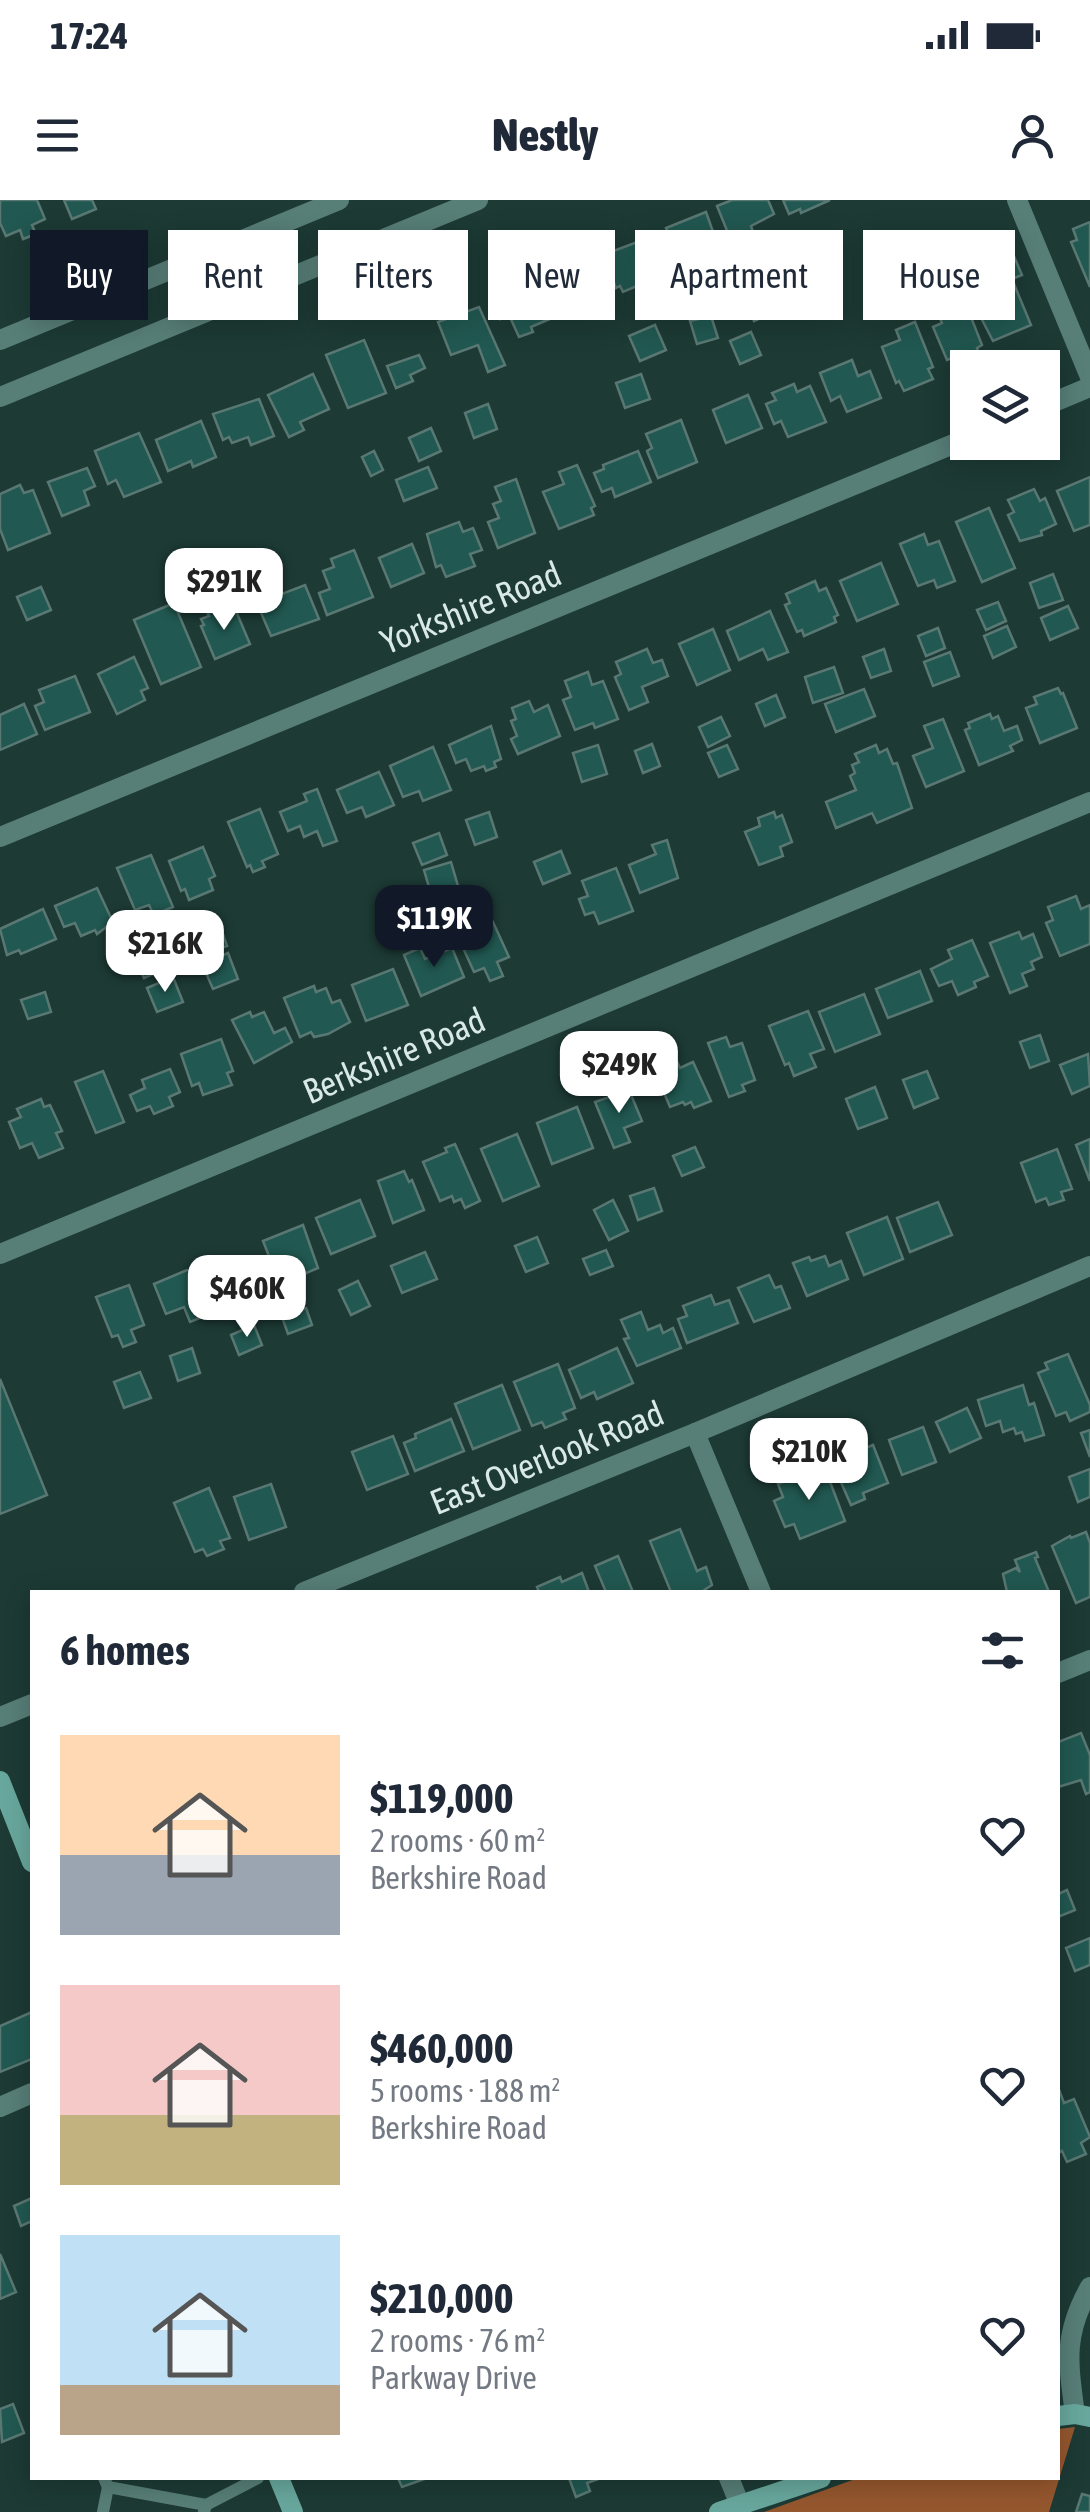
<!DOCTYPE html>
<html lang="en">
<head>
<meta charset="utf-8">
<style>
  :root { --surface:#fff; --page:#f2f2f3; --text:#1f2937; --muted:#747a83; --accent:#111827 }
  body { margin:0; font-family:"Asap Condensed",sans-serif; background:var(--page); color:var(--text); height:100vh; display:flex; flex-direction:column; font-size:38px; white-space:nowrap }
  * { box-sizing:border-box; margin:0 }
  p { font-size:32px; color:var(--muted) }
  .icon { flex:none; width:55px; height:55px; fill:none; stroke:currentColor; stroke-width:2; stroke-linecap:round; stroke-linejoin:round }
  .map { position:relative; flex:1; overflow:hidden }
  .drawer { position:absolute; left:30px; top:1390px; width:1030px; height:890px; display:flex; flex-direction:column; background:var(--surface); border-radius:0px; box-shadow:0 5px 25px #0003 }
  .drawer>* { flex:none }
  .guide { position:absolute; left:30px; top:30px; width:1030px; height:90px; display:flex; gap:20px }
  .buttons { position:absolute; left:950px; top:150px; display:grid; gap:20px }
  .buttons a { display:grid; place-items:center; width:110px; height:110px; border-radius:0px; background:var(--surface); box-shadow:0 5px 25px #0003; font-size:50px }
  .price { position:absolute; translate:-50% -85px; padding:0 22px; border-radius:20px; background:#fff; color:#222; font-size:32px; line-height:65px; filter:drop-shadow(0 2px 5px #0008) }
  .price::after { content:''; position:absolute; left:50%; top:60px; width:30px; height:22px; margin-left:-15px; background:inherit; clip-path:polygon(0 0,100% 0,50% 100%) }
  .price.active { background:var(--accent); color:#fff }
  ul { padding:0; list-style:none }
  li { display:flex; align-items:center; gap:30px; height:250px; padding:0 30px }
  li span { display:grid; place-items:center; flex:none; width:280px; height:200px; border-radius:0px; color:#555 }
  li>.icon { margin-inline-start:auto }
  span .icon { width:120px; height:120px; fill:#fffc; stroke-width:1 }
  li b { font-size:42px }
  h2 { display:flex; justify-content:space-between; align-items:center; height:120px; padding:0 30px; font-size:42px }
  .tag { padding:0 35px; border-radius:0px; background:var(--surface); box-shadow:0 5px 25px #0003; font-size:35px; line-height:90px }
  .tag.active { background:var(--accent); color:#fff }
  .status { display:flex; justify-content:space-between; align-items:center; height:70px; padding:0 50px; background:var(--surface); direction:ltr }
  .status svg { height:28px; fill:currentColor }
  header { display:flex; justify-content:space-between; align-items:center; height:130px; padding:0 30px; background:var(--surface); font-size:45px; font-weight:800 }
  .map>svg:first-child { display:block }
  .forest { fill:#95572e }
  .building { fill:#215851; stroke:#5a7873; stroke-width:2.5 }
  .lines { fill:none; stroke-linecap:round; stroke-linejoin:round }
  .lane { stroke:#577e77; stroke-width:12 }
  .street { stroke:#577e77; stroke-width:20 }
  .secondary { stroke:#68a79d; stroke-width:20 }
  .labels { text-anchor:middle; stroke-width:9; stroke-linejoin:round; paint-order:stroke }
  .street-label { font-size:35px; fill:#d8e9e6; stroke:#1d3a35 }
</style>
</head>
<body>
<div class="status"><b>17:24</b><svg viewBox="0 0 49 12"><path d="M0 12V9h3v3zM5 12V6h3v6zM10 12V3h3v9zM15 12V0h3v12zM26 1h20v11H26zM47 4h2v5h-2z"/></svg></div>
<header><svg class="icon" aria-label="menu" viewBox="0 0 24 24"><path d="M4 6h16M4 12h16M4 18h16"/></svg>Nestly<svg class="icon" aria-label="person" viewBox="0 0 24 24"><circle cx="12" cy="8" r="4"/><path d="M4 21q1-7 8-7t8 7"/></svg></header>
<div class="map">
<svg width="1090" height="2312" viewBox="0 0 1090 2312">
  <rect width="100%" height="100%" fill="#1d3a35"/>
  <polygon class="forest" points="1075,2227 1049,2312 764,2312 858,2278 1058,2278 1058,2229"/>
  <g class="building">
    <polygon points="0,0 37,0 45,19 32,25 36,34 23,39 20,30 6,36 0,23"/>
    <polygon points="64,0 92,0 96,9 72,19"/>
    <polygon points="732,0 768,0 774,14 751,26 754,35 732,43 717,6"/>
    <polygon points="783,0 830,0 801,13 800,9 789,14"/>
    <polygon points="706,12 728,74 714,80 707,63 692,69 680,42 672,45 666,28"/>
    <polygon points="1090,22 1090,87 1071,42 1077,40 1073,29"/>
    <polygon points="640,41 641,45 651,41 663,70 642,78 644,83 623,92 620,86 616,88 603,55"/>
    <polygon points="823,45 836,74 812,85 799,56"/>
    <polygon points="1013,54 1022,75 1012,79 1031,125 993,141 978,112 981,111 976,99 973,100 965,72"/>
    <polygon points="592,58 612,105 591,114 587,105 565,115 548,76"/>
    <polygon points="537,81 552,118 531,127 533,132 519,137 509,115 500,119 492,100"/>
    <polygon points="771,85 782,109 754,121 744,96"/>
    <polygon points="965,102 982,145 977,148 979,154 955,165 952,158 947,160 933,127 942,123 938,113"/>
    <polygon points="479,107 505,165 488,172 478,145 451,155 438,122"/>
    <polygon points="711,116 718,138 697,144 690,121"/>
    <polygon points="915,122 933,167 928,169 933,179 904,191 899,181 896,183 882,147 900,140 896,130"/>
    <polygon points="655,125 666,150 640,161 629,136"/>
    <polygon points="751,132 761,155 740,164 730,141"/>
    <polygon points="364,140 386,193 348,208 326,155"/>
    <polygon points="419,155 425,168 410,175 413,181 396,188 387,166"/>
    <polygon points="852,160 858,176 870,171 881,198 847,212 840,196 831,201 820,173"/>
    <polygon points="313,174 329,209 300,222 304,230 289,237 268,195"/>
    <polygon points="641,174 650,199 625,208 616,183"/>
    <polygon points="794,184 797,192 810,186 826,222 788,237 781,221 774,224 766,204 776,200 772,193"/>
    <polygon points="748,195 762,228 726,243 713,210"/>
    <polygon points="259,199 274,236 251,245 248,237 232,243 229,237 223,240 213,214"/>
    <polygon points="488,204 497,229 474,238 465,213"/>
    <polygon points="681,220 697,262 658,278 647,251 652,248 646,234"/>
    <polygon points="201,221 216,257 193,267 191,261 168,271 156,240"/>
    <polygon points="431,228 441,251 419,261 409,238"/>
    <polygon points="139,233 161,282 124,297 116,280 108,284 95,251"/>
    <polygon points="374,251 383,270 371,276 362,257"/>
    <polygon points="638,251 651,282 615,297 612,288 602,292 594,273 604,269 603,265"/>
    <polygon points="577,265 595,306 591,308 594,315 559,329 543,292 564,284 559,272"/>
    <polygon points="428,267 437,288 404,301 396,280"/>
    <polygon points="87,268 95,286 84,291 89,305 62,316 48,282"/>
    <polygon points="1090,277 1090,325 1074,331 1057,291"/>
    <polygon points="516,279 535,333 498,348 488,322 499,318 493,304 501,301 495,287"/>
    <polygon points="20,285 24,293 33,290 50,333 8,350 0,329 0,294"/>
    <polygon points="1034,289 1040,301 1045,298 1056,324 1041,331 1042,335 1020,341 1008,315 1014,312 1008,300"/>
    <polygon points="989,308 1015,368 982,382 956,322"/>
    <polygon points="459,322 463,332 473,328 482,350 470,354 475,366 446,377 441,365 436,367 427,334"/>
    <polygon points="924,334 928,345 939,341 955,381 937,388 934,380 918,386 900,344"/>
    <polygon points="412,344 424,373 391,387 379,358"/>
    <polygon points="354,350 373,397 327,415 319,393 330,389 323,371 334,367 331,359"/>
    <polygon points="194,362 204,384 181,393 172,371"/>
    <polygon points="881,363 898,404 857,421 840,381"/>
    <polygon points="1053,374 1063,400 1039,408 1030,383"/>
    <polygon points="815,381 819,391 826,388 838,415 834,417 836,422 804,436 802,430 797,432 785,405 790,403 786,394"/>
    <polygon points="305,385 319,419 271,436 259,408 267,404 266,400"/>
    <polygon points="41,387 51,410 27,420 17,397"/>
    <polygon points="998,402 1006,421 986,430 977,410"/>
    <polygon points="174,403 201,467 161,484 134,420"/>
    <polygon points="1068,406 1078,428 1050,440 1041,418"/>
    <polygon points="214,408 221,418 236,411 250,444 215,459 201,426 204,425 201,419 209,416 207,411"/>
    <polygon points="770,411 788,452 768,460 763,449 739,460 727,431"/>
    <polygon points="1007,426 1016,447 993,458 984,436"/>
    <polygon points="938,428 945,448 926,456 918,436"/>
    <polygon points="713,429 730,470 697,485 679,444"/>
    <polygon points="647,449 653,463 662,460 668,476 642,487 648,502 629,510 615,477 621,474 616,462"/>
    <polygon points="884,449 891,471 871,478 863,457"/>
    <polygon points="950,452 959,476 933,486 924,462"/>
    <polygon points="134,457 148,488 141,491 145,500 117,514 98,474"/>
    <polygon points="834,467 843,493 813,503 805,477"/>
    <polygon points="588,472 592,485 603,481 618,519 595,528 593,523 575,530 563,500 571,497 565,481"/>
    <polygon points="75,476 90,512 45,530 35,506 44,502 39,490"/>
    <polygon points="1058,488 1061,494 1063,493 1077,528 1040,543 1026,508 1037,504 1034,497"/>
    <polygon points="864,489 875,516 836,532 825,504"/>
    <polygon points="776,495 785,517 765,526 756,504"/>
    <polygon points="529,501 534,512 548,505 560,536 518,554 511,539 517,536 511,521 516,519 512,508"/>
    <polygon points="24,504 37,534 0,550 0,515"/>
    <polygon points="990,514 992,519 998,516 1004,531 1017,526 1022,540 1010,546 1013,551 979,565 965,530 970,528 968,523"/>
    <polygon points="721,517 730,536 708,547 699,527"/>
    <polygon points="943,519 964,571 926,587 913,556 933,548 924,526"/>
    <polygon points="491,526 501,559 494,562 496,567 486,571 484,566 471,571 466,559 456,563 449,545"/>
    <polygon points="652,544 660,566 643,573 635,551"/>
    <polygon points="598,545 607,574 582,582 573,553"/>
    <polygon points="727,545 738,569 719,577 708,553"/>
    <polygon points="876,545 879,553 887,549 893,564 897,563 912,608 877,623 872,613 836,628 826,602 856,590 850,576 855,573 852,565 859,562 855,554"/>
    <polygon points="433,547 451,590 423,601 419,591 403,597 390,566"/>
    <polygon points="379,572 394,605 366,617 362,607 347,613 337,590"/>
    <polygon points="317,589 337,641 323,646 317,631 304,637 300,626 288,631 280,612 307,601 304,594"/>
    <polygon points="260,609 278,654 262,661 265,667 253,672 250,665 247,667 228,622"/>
    <polygon points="489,612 497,637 475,645 466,620"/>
    <polygon points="774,612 776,618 782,615 792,642 780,647 783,656 759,665 745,632 760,626 758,618"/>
    <polygon points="439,633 447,655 422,665 413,643"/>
    <polygon points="667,640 678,678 640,693 629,665 656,654 652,645"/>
    <polygon points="203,647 215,676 209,679 213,690 189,700 185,689 181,691 169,661"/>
    <polygon points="561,651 570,673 543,684 534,662"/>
    <polygon points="151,655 173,707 154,715 149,705 135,710 117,668"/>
    <polygon points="451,662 458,686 431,694 424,670"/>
    <polygon points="616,668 633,711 599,724 594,712 585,715 579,699 588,696 582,681"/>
    <polygon points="97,688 113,722 97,734 95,730 81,736 75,723 64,727 55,706"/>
    <polygon points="399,691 405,708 389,714 383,696"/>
    <polygon points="1076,696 1081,709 1090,705 1090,744 1060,756 1046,723 1053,720 1048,707"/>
    <polygon points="43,709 56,739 21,754 19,750 7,755 0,729"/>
    <polygon points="219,722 227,746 197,757 188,733"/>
    <polygon points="493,722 509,757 497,762 503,776 490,781 484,768 474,772 458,737"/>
    <polygon points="1019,732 1022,739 1033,734 1042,757 1031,762 1034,769 1022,774 1027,786 1010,793 990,743"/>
    <polygon points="972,740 988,776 974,782 976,787 958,795 952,781 939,786 931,769 952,759 948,750"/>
    <polygon points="157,747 166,768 144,778 135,757"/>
    <polygon points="420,748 425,759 452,748 464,777 421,796 404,755"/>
    <polygon points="228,753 238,779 213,789 202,764"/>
    <polygon points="393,769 408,805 366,821 352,785"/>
    <polygon points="920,771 932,801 888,818 876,789"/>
    <polygon points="173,777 183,802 157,812 147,788"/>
    <polygon points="314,786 316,792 326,788 332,803 340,800 350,822 328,834 314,837 311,832 300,837 284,798"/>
    <polygon points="45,792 51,812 28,819 21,800"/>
    <polygon points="864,794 880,834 835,852 819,812"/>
    <polygon points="808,811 824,849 810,854 816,867 794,876 789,863 785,865 769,826"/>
    <polygon points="250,812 252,817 264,812 274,833 285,828 292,842 254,863 232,820"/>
    <polygon points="1040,835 1049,861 1030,868 1020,842"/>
    <polygon points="726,837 730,847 742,843 755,880 742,885 745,891 729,897 708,843"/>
    <polygon points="221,839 233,871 227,873 232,885 203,895 199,883 192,886 181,854"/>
    <polygon points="1088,854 1090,886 1072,894 1060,865"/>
    <polygon points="675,857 680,868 693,862 711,901 694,908 691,902 685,905 683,902 670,907 662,888 675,883 665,862"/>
    <polygon points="170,869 180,892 169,897 173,906 154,914 150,906 137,911 130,895 145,888 142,880"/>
    <polygon points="103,871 124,922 96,933 75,882"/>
    <polygon points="927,871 938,898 914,908 903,880"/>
    <polygon points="875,887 887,918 858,929 846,899"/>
    <polygon points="629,890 642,921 624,928 630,942 614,948 595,902"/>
    <polygon points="41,899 44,907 50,905 62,931 56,933 63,948 39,958 32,943 20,948 9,922 21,917 17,909"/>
    <polygon points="577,907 593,948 552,964 537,923"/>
    <polygon points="517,934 539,986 503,1001 481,949"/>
    <polygon points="1090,939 1090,981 1076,945"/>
    <polygon points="455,944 480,1001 465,1008 461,999 454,1002 452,996 440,1001 423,962 447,952 445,948"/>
    <polygon points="695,947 704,967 682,976 673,956"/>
    <polygon points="1057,949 1072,989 1061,992 1064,1000 1049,1005 1046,998 1036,1002 1021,963"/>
    <polygon points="404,971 409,982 412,980 424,1010 393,1023 378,981"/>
    <polygon points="654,988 662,1011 638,1020 630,996"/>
    <polygon points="360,1000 375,1036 331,1054 316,1018"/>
    <polygon points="613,1000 628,1031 609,1040 594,1010"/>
    <polygon points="938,1002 952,1035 910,1052 897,1018"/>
    <polygon points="887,1017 903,1059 864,1075 847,1033"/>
    <polygon points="303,1025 318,1068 290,1080 286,1069 276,1074 263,1041"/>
    <polygon points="537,1037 548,1063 526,1072 515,1046"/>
    <polygon points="606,1050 613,1066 590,1075 583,1059"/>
    <polygon points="425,1052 437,1079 402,1093 391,1066"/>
    <polygon points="825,1056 829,1066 841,1061 848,1079 807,1096 793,1063 809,1057 811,1061"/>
    <polygon points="221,1059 229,1079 246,1072 248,1076 256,1073 262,1089 254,1092 258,1102 233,1111 231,1107 227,1108 221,1095 226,1094 222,1085 211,1089 202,1066"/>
    <polygon points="187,1070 192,1071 210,1114 190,1122 184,1107 166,1114 154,1084"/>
    <polygon points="769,1075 775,1088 781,1086 790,1108 754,1122 738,1088"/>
    <polygon points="358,1081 370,1106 351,1115 339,1090"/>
    <polygon points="129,1085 144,1125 131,1130 136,1142 123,1147 118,1135 112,1137 96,1097"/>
    <polygon points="711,1095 715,1105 729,1100 738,1123 687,1143 678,1119 687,1116 683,1106"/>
    <polygon points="306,1108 312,1125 288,1134 282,1117"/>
    <polygon points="641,1112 648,1130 660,1125 663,1133 673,1128 681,1148 637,1166 624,1139 629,1138 621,1120"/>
    <polygon points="254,1125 262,1145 239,1155 231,1135"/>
    <polygon points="192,1148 200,1173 178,1181 170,1156"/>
    <polygon points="617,1148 633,1183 597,1199 594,1192 581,1198 569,1170"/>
    <polygon points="1068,1154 1090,1205 1090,1212 1070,1221 1066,1212 1056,1216 1038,1173 1048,1169 1045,1163"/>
    <polygon points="558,1164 575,1208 563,1213 566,1219 545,1228 542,1222 532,1226 514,1182"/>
    <polygon points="140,1172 151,1198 124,1208 114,1182"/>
    <polygon points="0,1179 47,1295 0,1314"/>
    <polygon points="502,1185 520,1230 473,1249 455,1204"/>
    <polygon points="1023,1185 1029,1205 1034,1203 1044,1235 1025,1241 1022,1232 1016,1234 1014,1228 1003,1232 1000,1221 986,1226 978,1200"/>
    <polygon points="967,1208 981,1238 950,1252 936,1222"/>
    <polygon points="451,1219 464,1251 415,1271 404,1243 416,1238 415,1234"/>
    <polygon points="923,1227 936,1262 902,1275 889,1240"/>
    <polygon points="1090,1230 1090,1257 1081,1233"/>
    <polygon points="393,1236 408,1274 367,1290 352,1252"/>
    <polygon points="873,1245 888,1283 863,1293 865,1299 851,1305 832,1262"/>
    <polygon points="824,1266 845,1321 800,1339 794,1324 785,1327 774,1301 783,1297 778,1284"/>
    <polygon points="1090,1269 1090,1297 1078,1302 1069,1277"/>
    <polygon points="271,1284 286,1327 249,1340 234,1297"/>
    <polygon points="209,1288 230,1338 220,1341 224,1349 207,1356 203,1349 195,1352 174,1303"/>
    <polygon points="680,1329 697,1371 706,1367 712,1385 701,1392 671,1392 650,1341"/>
    <polygon points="1086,1332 1090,1343 1090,1397 1076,1403 1052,1346 1070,1336 1071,1338"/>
    <polygon points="1036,1352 1038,1357 1035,1358 1049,1392 1007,1392 1003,1374 1016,1368 1020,1372 1015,1360"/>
    <polygon points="618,1356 633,1392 606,1392 595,1366"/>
    <polygon points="582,1373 589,1392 539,1392 537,1387 560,1377 562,1382"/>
    <polygon points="1081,1533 1090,1555 1090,1592 1086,1594 1081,1580 1058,1587 1058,1542"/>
    <polygon points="1067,1690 1075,1710 1058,1717 1058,1694"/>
    <polygon points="1090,1738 1090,1765 1075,1771 1066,1748"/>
    <polygon points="32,1812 32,1859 0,1872 0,1826"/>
    <polygon points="1058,1887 1064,1903 1074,1899 1090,1937 1081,1943 1086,1954 1067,1962 1062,1951 1058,1953"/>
    <polygon points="32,1998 32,2021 21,2026 14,2006"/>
    <polygon points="0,2054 16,2092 0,2099"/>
    <polygon points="13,2204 24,2233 2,2242 0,2209"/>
    <polygon points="398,2278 427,2278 402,2287"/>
    <polygon points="569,2278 601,2278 587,2283 590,2291 576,2297"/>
    <polygon points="1082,2294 1090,2296 1090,2312 1076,2312"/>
  </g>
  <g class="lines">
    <g class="lane">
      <polyline points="108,2287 206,2305"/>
      <polyline points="103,2312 108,2287 104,2278"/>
      <polyline points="204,2312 206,2305 258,2278"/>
    </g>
    <g class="street">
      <polyline points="1017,0 1090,177"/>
      <polyline points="0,140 339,0"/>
      <polyline points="0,197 478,0"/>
      <polyline points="1042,207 1090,187"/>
      <polyline points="0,637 968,238"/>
      <polyline points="0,1054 1090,602"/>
      <polyline points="695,1233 761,1392"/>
      <polyline points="304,1392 695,1233 1090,1066"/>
      <polyline points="1058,1473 1090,1460"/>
      <polyline points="0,1517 32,1504"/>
      <polyline points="0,1907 32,1893"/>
      <path d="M 1075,2214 C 1068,2162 1063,2135 1090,2087"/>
      <polyline points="729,2278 740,2305"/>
    </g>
    <g class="secondary">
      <polyline points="0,1581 32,1662"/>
      <polyline points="1058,2216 1075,2214 1090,2217"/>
      <polyline points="279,2278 293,2312"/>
      <polyline points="719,2312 821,2278"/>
    </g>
  </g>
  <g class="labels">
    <g class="street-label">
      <text transform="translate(471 408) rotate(-22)" y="12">Yorkshire Road</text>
      <text transform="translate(394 856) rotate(-23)" y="12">Berkshire Road</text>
      <text transform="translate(547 1258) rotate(-22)" y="12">East Overlook Road</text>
    </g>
  </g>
</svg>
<div class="buttons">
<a><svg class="icon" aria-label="layers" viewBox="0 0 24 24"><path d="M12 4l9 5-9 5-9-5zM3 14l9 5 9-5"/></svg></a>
</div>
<b class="price" style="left:224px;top:433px">$291K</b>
<b class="price active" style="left:434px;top:770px">$119K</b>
<b class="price" style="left:165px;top:795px">$216K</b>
<b class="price" style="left:619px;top:916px">$249K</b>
<b class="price" style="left:247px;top:1140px">$460K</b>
<b class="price" style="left:809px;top:1303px">$210K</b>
<div class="guide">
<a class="tag active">Buy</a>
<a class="tag">Rent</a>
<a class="tag">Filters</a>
<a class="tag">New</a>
<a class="tag">Apartment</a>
<a class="tag">House</a>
</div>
<section class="drawer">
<h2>6 homes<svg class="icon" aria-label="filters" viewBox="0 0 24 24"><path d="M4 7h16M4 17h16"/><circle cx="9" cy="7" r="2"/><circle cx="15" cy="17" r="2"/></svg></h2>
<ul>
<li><span style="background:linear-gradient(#ffd9b3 60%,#9aa5b1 0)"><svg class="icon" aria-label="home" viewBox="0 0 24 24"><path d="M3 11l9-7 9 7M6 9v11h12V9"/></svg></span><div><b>$119,000</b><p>2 rooms · 60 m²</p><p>Berkshire Road</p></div><svg class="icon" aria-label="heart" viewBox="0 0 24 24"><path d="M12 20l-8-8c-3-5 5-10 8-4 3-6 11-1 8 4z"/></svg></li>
<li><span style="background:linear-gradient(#f6c9c9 65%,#c2b280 0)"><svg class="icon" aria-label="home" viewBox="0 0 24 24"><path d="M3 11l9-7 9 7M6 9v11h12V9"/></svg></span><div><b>$460,000</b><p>5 rooms · 188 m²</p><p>Berkshire Road</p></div><svg class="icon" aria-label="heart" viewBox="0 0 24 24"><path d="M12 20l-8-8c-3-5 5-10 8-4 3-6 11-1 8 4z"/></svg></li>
<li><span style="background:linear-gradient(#bfe0f5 75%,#b9a48a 0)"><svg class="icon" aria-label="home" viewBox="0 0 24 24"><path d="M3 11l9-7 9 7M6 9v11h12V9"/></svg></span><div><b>$210,000</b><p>2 rooms · 76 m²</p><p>Parkway Drive</p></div><svg class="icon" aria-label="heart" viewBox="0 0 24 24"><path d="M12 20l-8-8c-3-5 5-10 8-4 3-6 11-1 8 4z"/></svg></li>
</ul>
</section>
</div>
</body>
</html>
